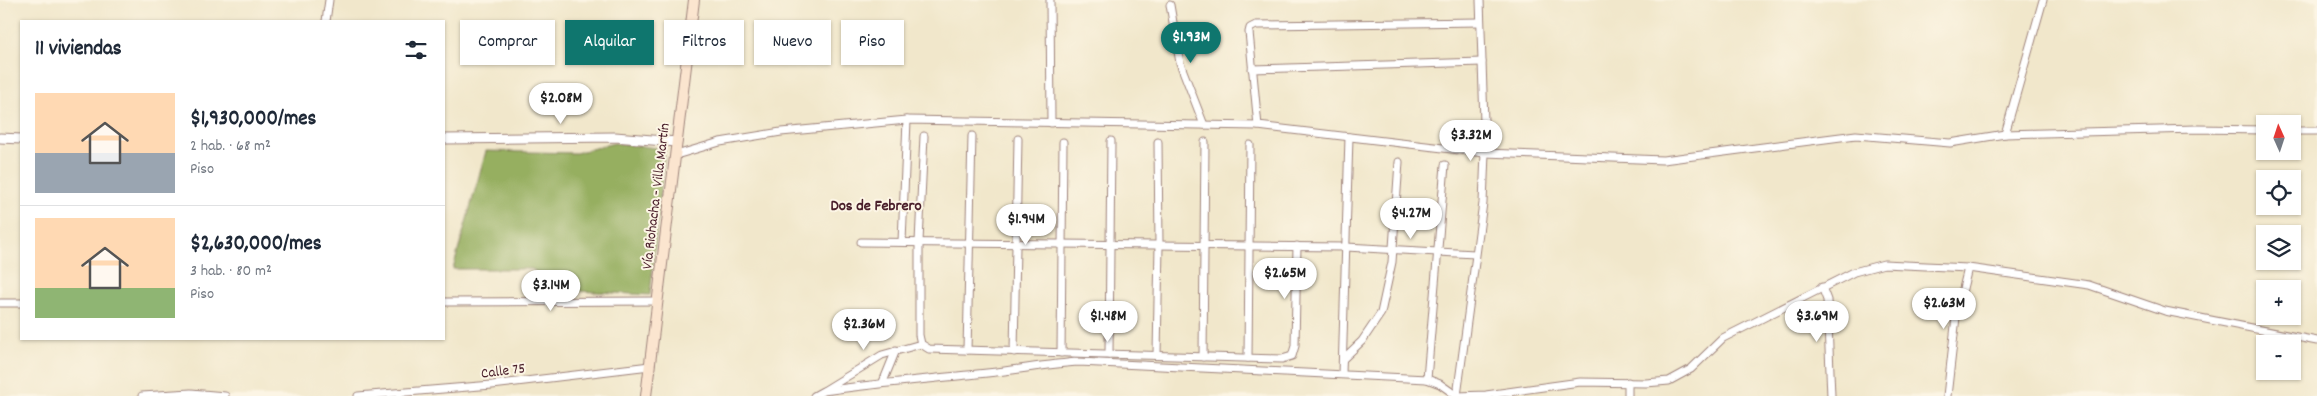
<!DOCTYPE html>
<html lang="es">
<head>
<meta charset="utf-8">
<style>
  :root { --surface:#fff; --page:#f2f2f3; --text:#1f2937; --muted:#747a83; --line:#e0e1e3; --accent:#0f766e }
  body { margin:0; font-family:Dekko,sans-serif; background:var(--page); color:var(--text); height:100vh; display:flex; flex-direction:column; font-size:19px; white-space:nowrap }
  * { box-sizing:border-box; margin:0 }
  p { font-size:16px; color:var(--muted) }
  .icon { flex:none; width:28px; height:28px; fill:none; stroke:currentColor; stroke-width:2; stroke-linecap:round; stroke-linejoin:round }
  .map { position:relative; flex:1; overflow:hidden }
  .panel { position:absolute; left:20px; top:20px; width:425px; height:320px; display:flex; flex-direction:column; background:var(--surface); border-radius:0px; box-shadow:0 1px 4px #0004 }
  .panel>* { flex:none }
  .banner { position:absolute; left:460px; top:20px; width:475px; height:45px; display:flex; gap:10px }
  .needle { width:32px; rotate:357deg }
  .fabs { position:absolute; left:2256px; top:115px; display:grid; gap:10px }
  .fabs a { display:grid; place-items:center; width:45px; height:45px; border-radius:0px; background:var(--surface); box-shadow:0 1px 4px #0004; font-size:25px }
  .price { position:absolute; translate:-50% -42px; padding:0 11px; border-radius:18px; background:#fff; color:#222; font-size:16px; line-height:32px; filter:drop-shadow(0 1px 2px #0008) }
  .price::after { content:''; position:absolute; left:50%; top:30px; width:15px; height:11px; margin-left:-8px; background:inherit; clip-path:polygon(0 0,100% 0,50% 100%) }
  .price.on { background:var(--accent); color:#fff }
  ul { padding:0; list-style:none }
  li { display:flex; align-items:center; gap:15px; height:125px; padding:0 15px }
  li+li { border-top:1px solid var(--line) }
  li span { display:grid; place-items:center; flex:none; width:140px; height:100px; border-radius:0px; color:#555 }
  li>.icon { margin-inline-start:auto }
  span .icon { width:60px; height:60px; fill:#fffc; stroke-width:1 }
  li b { font-size:21px }
  h2 { display:flex; justify-content:space-between; align-items:center; height:60px; padding:0 15px; font-size:21px }
  .tag { padding:0 18px; border-radius:0px; background:var(--surface); box-shadow:0 1px 4px #0004; font-size:18px; line-height:45px }
  .tag.on { background:var(--accent); color:#fff }
  .map>svg:first-child { display:block }
  .forest { fill:#96af60; stroke:#706746 }
  .lines { fill:none; stroke-linecap:round; stroke-linejoin:round }
  .minor-casing { stroke:#9e837b; stroke-width:9 }
  .tertiary-casing { stroke:#9e837b; stroke-width:11 }
  .secondary-casing { stroke:#9e837b; stroke-width:12 }
  .minor { stroke:#fff; stroke-width:7 }
  .tertiary { stroke:#fff; stroke-width:9 }
  .secondary { stroke:#fbe5cf; stroke-width:10 }
  .labels { text-anchor:middle; stroke-width:4; stroke-linejoin:round; paint-order:stroke }
  .street-label { font-size:15px; fill:#4a1f2b; stroke:#fcf5e5 }
  .neighbourhood-label { font-size:16px; font-weight:bold; fill:#4a1f2b; stroke:#fcf5e5 }
</style>
</head>
<body>
<div class="map">
<svg width="2317" height="396" viewBox="0 0 2317 396">
  <rect width="100%" height="100%" fill="#fcf5e5"/>
  <filter id="ink" filterUnits="userSpaceOnUse"><feTurbulence type="fractalNoise" baseFrequency=".02" numOctaves="2"/><feDisplacementMap in="SourceGraphic" scale="10" xChannelSelector="R" yChannelSelector="G"/><feConvolveMatrix kernelMatrix="1 2 1 2 8 2 1 2 1" color-interpolation-filters="sRGB"/></filter>
  <filter id="wash" filterUnits="userSpaceOnUse"><feTurbulence type="fractalNoise" baseFrequency=".0096" numOctaves="4" result="noise"/><feDisplacementMap in="SourceGraphic" scale="20" xChannelSelector="R" yChannelSelector="G"/><feGaussianBlur stdDeviation="1.12" result="paint"/><feColorMatrix in="noise" values="0 0 0 0 0 0 0 0 0 0 0 0 0 0 0 0 0 1.4 0 .05"/><feComposite in="paint" operator="in"/></filter>
  <g filter="url(#wash)">
    <rect width="100%" height="100%" fill="#f1e7cb"/>
    <polygon class="forest" points="614,143 665,149 650,295 560,290 532,269 453,269 486,151 576,153"/>
  </g>
  <g filter="url(#ink)">
    <g class="lines">
      <g class="minor-casing">
        <g id="minor">
          <polyline points="1050,0 1051,123"/>
          <polyline points="1170,5 1180,63 1204,125"/>
          <polyline points="326,21 329,0"/>
          <polyline points="1252,69 1482,62"/>
          <polyline points="1258,126 1249,32 1250,28 1256,25 1480,22"/>
          <polyline points="2292,131 2317,131"/>
          <polyline points="2005,134 2043,0"/>
          <polyline points="924,136 919,242 919,335 921,344 929,349 1282,359 1292,356 1295,346 1297,246"/>
          <polyline points="676,155 720,142 781,132 907,120 1258,126 1485,153 1663,160 1856,135 1950,143 2005,134 2196,129 2265,130"/>
          <polyline points="861,242 1346,247 1475,254"/>
          <polyline points="902,242 907,120"/>
          <polyline points="1822,287 1827,300 1831,396"/>
          <polyline points="444,302 658,301"/>
          <polyline points="0,303 21,303"/>
          <polyline points="967,350 972,136"/>
          <polyline points="1014,352 1018,139"/>
          <polyline points="1061,353 1063,142"/>
          <polyline points="1109,354 1111,141"/>
          <polyline points="1157,355 1159,245 1158,142"/>
          <polyline points="1203,357 1205,142"/>
          <polyline points="1248,358 1250,145"/>
          <polyline points="1343,359 1362,341 1381,313 1392,262 1399,162"/>
          <polyline points="1342,374 1349,137"/>
          <polyline points="1427,379 1445,165"/>
          <polyline points="883,382 896,350"/>
          <polyline points="1628,382 1628,396"/>
          <polyline points="825,390 882,355 921,344"/>
          <polyline points="142,396 191,393 225,396"/>
          <polyline points="358,396 492,385 650,366"/>
          <path d="M 814,396 L 823,391 C 878,383 932,379 987,373 C 1018,370 1048,364 1079,362 L 1427,379 L 1440,384 L 1457,396 L 1486,395 L 1580,382 L 1646,383 L 1669,381 L 1691,369 L 1723,338 L 1854,272 L 1884,264 L 1968,268 L 2089,285 L 2165,311 L 2317,341"/>
          <polyline points="1457,396 1483,203 1485,153 1480,0"/>
          <polyline points="1947,396 1956,317 1968,268"/>
        </g>
      </g>
      <g class="tertiary-casing">
        <g id="tertiary">
          <polyline points="0,138 21,139"/>
          <polyline points="444,139 615,137 677,142"/>
        </g>
      </g>
      <g class="secondary-casing">
        <polyline id="secondary" points="646,396 694,0"/>
      </g>
      <use href="#minor" class="minor"/>
      <use href="#tertiary" class="tertiary"/>
      <use href="#secondary" class="secondary"/>
    </g>
  </g>
  <g class="labels">
    <g class="street-label">
      <text transform="translate(655 196) rotate(-83)" y="5">Vía Riohacha - Villa Martín</text>
      <text transform="translate(503 370) rotate(-7)" y="5">Calle 75</text>
    </g>
    <g class="neighbourhood-label">
      <text x="876" y="210">Dos de Febrero</text>
    </g>
  </g>
</svg>
<div class="fabs">
<a><svg class="needle" viewBox="-14 -14 28 28"><path d="M0-13l5 13h-10z" fill="#e53935"/><path d="M0 13l5-13h-10z" fill="#747a83"/></svg></a>
<a><svg class="icon" aria-label="locate" viewBox="0 0 24 24"><circle cx="12" cy="12" r="6"/><path d="M12 2v4M12 18v4M2 12h4M18 12h4"/></svg></a>
<a><svg class="icon" aria-label="layers" viewBox="0 0 24 24"><path d="M12 4l9 5-9 5-9-5zM3 14l9 5 9-5"/></svg></a>
<a>+</a>
<a>−</a>
</div>
<b class="price on" style="left:1191px;top:64px">$1.93M</b>
<b class="price" style="left:561px;top:125px">$2.08M</b>
<b class="price" style="left:1471px;top:162px">$3.32M</b>
<b class="price" style="left:1411px;top:240px">$4.27M</b>
<b class="price" style="left:1026px;top:246px">$1.94M</b>
<b class="price" style="left:1285px;top:300px">$2.65M</b>
<b class="price" style="left:551px;top:312px">$3.14M</b>
<b class="price" style="left:1944px;top:330px">$2.63M</b>
<b class="price" style="left:1108px;top:343px">$1.48M</b>
<b class="price" style="left:1817px;top:343px">$3.69M</b>
<b class="price" style="left:864px;top:351px">$2.36M</b>
<div class="banner">
<a class="tag">Comprar</a>
<a class="tag on">Alquilar</a>
<a class="tag">Filtros</a>
<a class="tag">Nuevo</a>
<a class="tag">Piso</a>
</div>
<section class="panel">
<h2>11 viviendas<svg class="icon" aria-label="filters" viewBox="0 0 24 24"><path d="M4 7h16M4 17h16"/><circle cx="9" cy="7" r="2"/><circle cx="15" cy="17" r="2"/></svg></h2>
<ul>
<li><span style="background:linear-gradient(#ffd9b3 60%,#9aa5b1 0)"><svg class="icon" aria-label="home" viewBox="0 0 24 24"><path d="M3 11l9-7 9 7M6 9v11h12V9"/></svg></span><div><b>$1,930,000/mes</b><p>2 hab. · 68 m²</p><p>Piso</p></div></li>
<li><span style="background:linear-gradient(#ffd9b3 70%,#8fb573 0)"><svg class="icon" aria-label="home" viewBox="0 0 24 24"><path d="M3 11l9-7 9 7M6 9v11h12V9"/></svg></span><div><b>$2,630,000/mes</b><p>3 hab. · 80 m²</p><p>Piso</p></div></li>
</ul>
</section>
</div>
</body>
</html>
